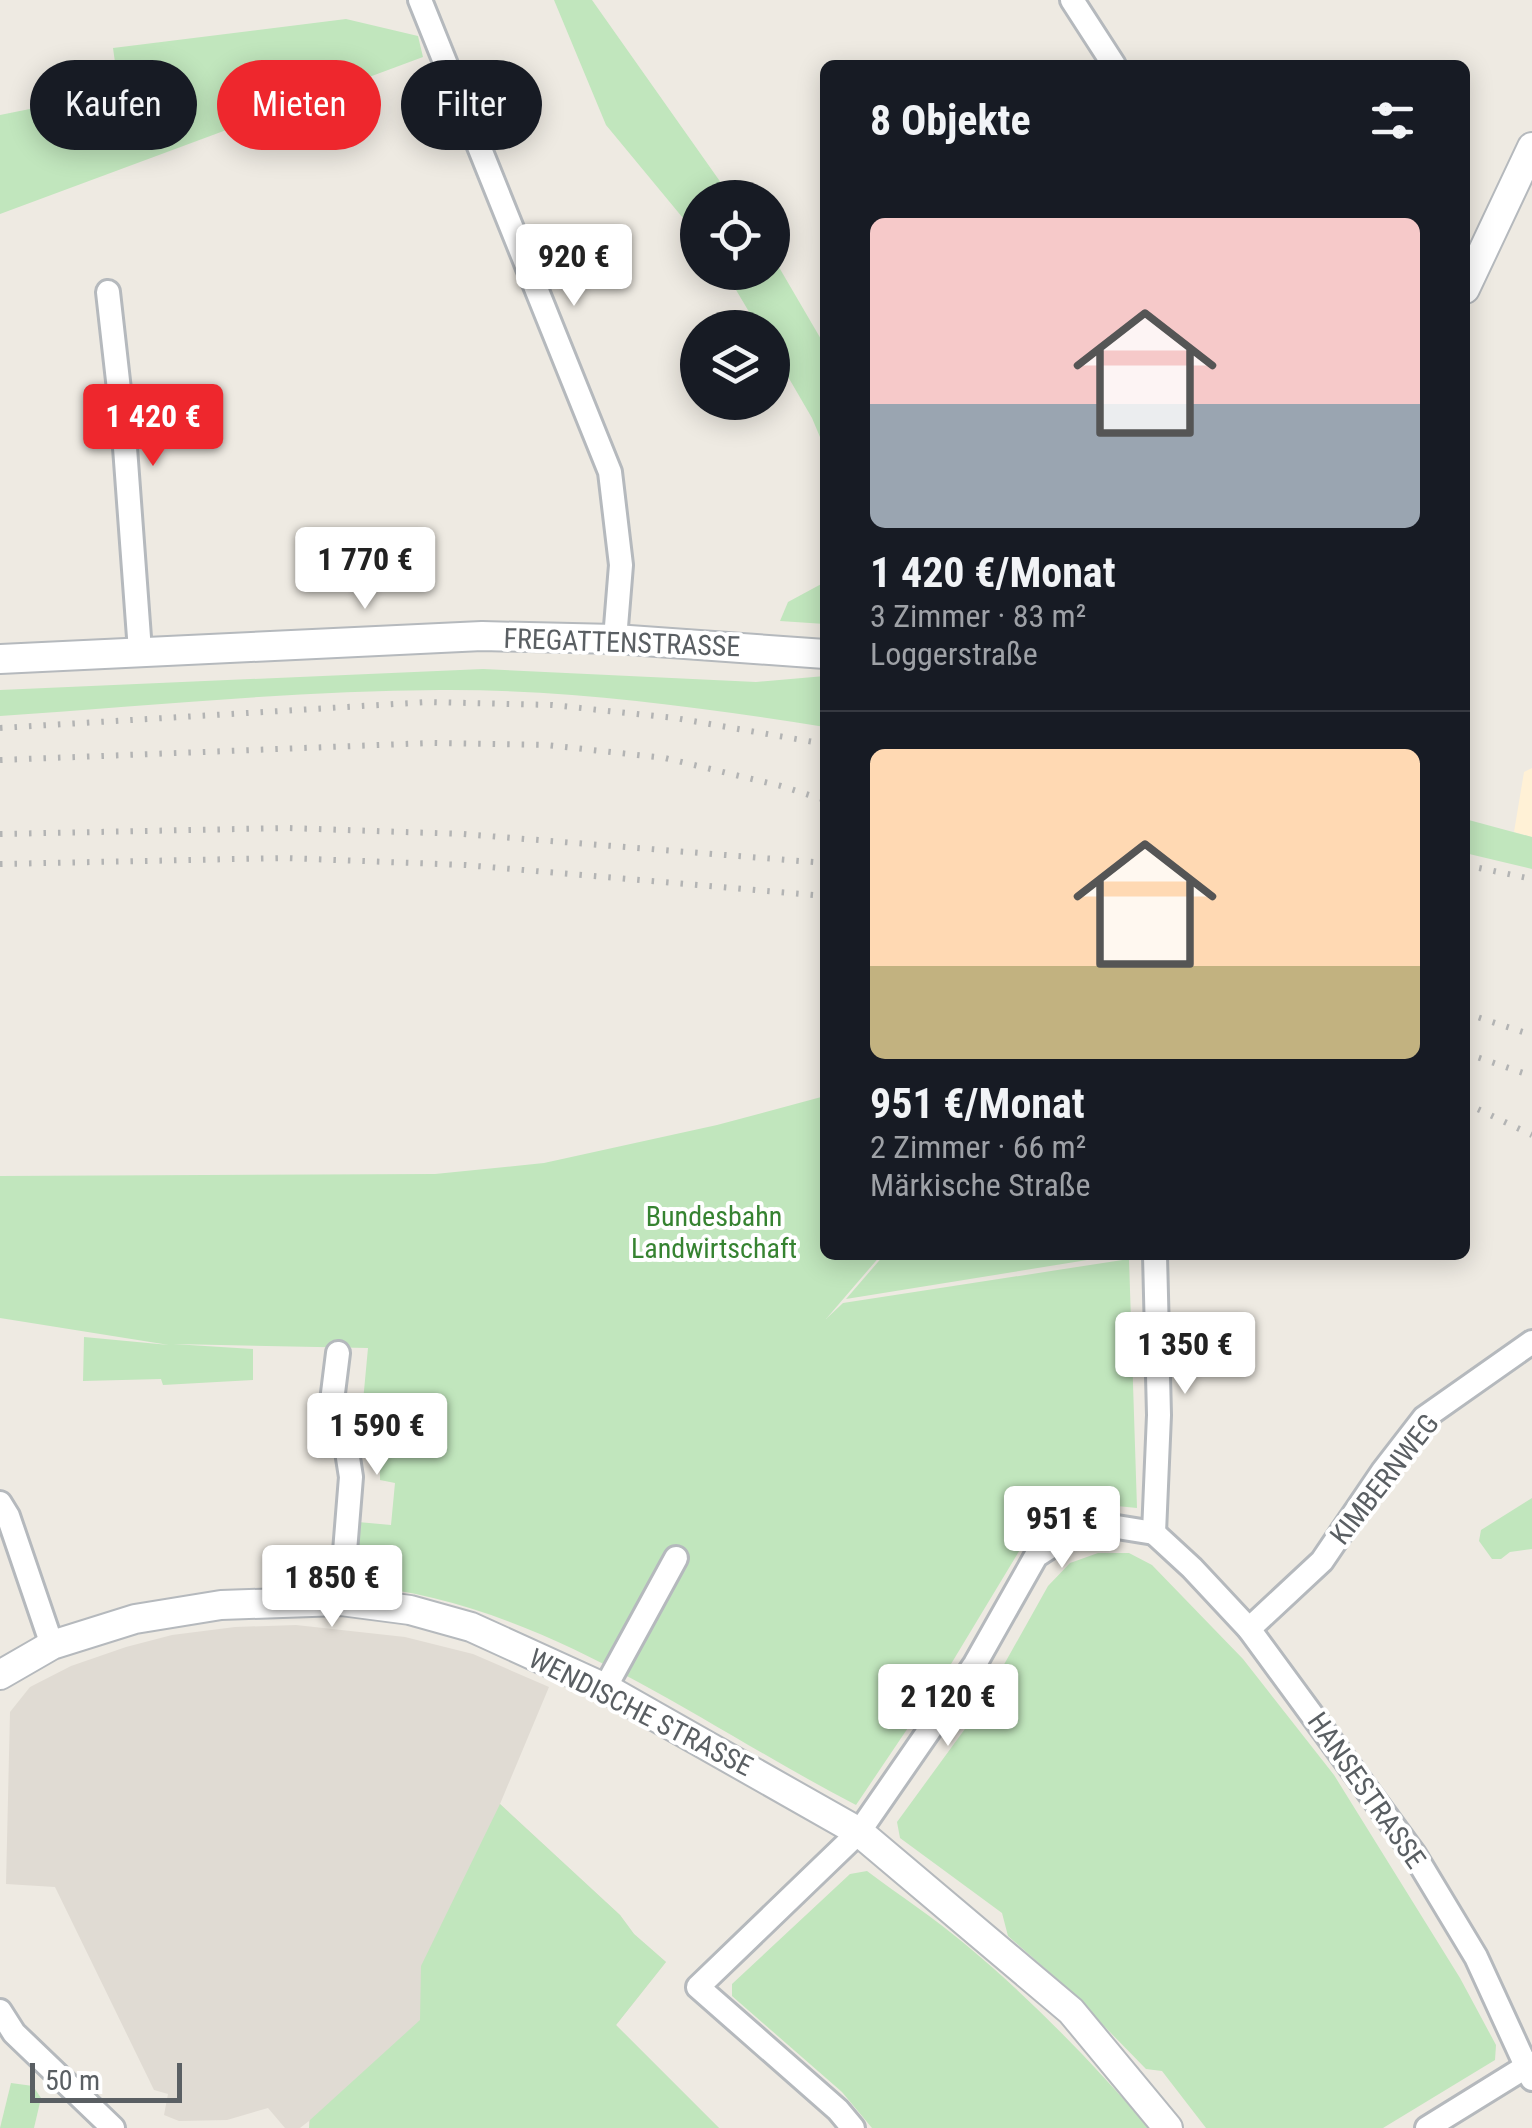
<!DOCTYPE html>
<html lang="de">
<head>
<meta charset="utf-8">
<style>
  :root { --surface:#171b24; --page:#242831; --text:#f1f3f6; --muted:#9ea1a6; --line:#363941; --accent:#ee272d }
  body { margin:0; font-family:"Roboto Condensed",sans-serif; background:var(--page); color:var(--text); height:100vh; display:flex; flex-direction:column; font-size:38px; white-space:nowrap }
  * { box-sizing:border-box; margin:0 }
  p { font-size:32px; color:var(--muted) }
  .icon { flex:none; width:55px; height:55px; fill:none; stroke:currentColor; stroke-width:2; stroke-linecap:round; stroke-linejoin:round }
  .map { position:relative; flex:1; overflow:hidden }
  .details { position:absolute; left:820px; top:60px; width:650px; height:1200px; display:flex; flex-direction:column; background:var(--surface); border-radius:15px; box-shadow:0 5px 25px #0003 }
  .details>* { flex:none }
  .banner { position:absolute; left:30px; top:60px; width:640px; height:90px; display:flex; gap:20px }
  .buttons { position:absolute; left:680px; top:180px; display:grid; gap:20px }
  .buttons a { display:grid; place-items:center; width:110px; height:110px; border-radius:50%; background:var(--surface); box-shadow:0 5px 25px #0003; font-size:50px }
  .scale { position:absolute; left:30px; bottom:25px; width:152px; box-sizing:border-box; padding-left:10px; border:5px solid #5a5f63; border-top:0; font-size:28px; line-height:35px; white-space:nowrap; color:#5a5f63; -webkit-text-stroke:8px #fff; paint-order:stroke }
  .price { position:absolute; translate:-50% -85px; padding:0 22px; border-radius:10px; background:#fff; color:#222; font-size:32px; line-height:65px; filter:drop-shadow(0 2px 5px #0008) }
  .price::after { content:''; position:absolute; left:50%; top:60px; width:30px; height:22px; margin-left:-15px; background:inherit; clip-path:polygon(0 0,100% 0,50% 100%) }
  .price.selected { background:var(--accent); color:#fff }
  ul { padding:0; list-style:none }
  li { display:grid; align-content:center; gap:20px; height:530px; padding:0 50px }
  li+li { border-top:2px solid var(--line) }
  li span { display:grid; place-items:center; height:310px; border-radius:15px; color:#555 }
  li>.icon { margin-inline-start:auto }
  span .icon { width:180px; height:180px; fill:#fffc; stroke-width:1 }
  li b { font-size:42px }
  h2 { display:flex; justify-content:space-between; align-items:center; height:120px; padding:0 50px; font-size:42px }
  .tag { padding:0 35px; border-radius:45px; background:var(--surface); box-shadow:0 5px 25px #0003; font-size:35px; line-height:90px }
  .tag.selected { background:var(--accent); color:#fff }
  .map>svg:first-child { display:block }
  .commercial { fill:#fff1d6 }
  .education { fill:#e0dbd3 }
  .green { fill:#c1e6bd }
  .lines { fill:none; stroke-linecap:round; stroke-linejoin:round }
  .minor-casing { stroke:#b5b9bd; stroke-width:28 }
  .tertiary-casing { stroke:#b5b9bd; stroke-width:32 }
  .minor { stroke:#fff; stroke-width:22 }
  .tertiary { stroke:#fff; stroke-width:28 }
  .rail { stroke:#b3b4b4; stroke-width:6; stroke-dasharray:2.5 12; stroke-linecap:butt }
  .labels { text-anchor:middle; stroke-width:8; stroke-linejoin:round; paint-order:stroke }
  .street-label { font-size:28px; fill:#5a5f63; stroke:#fff }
  .park-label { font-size:28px; fill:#368331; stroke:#fff }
</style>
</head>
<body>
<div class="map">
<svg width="1532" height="2128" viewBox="0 0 1532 2128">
  <rect width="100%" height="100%" fill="#eeeae2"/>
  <polygon class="commercial" points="1532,768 1532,837 1514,832 1524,772"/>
  <polygon class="education" points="296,1625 405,1637 473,1654 549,1687 500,1804 620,1915 634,1934 666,1962 616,2025 719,2128 309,2128 309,2121 300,2128 285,2128 268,2108 227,2120 179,2121 164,2115 168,2094 154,2090 55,1887 6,1884 10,1712 30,1687 71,1666 126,1647 172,1635 235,1627"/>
  <g class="green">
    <polygon points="554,0 592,0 731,197 698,198 697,235 606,125"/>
    <polygon points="346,19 418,36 423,57 0,214 0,115 119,91 113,48"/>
    <polygon points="773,257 825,346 825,449 812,418 773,351 772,328 758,327 726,273 772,272"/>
    <polygon points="825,582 825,624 780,621 788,602"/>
    <path d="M 483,669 L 756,682 L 825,676 L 825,727 C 699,707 568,689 440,690 C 293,691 146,706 0,716 L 0,690 Z"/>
    <polygon points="1465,819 1532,837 1532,869 1465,853"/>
    <path d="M 825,1096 L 825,1255 L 881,1255 L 826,1319 L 843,1303 L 1129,1259 L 1137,1508 L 1117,1506 L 1070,1512 L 1027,1538 L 951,1664 L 856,1805 C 694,1721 540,1600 353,1585 L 358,1522 L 391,1525 L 395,1483 L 380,1480 L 380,1469 L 372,1468 L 373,1452 L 363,1451 L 343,1419 L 344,1412 L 362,1412 L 368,1348 L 173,1344 L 253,1349 L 253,1380 L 163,1385 L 161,1379 L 83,1381 L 84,1337 L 169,1345 L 0,1318 L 0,1176 L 435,1174 L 544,1163 L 717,1125 Z"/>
    <polygon points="884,1255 1118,1255 846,1299"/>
    <polygon points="1532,1498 1532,1549 1510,1552 1501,1559 1492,1559 1479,1541 1481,1530"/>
    <polygon points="1098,1553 1129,1553 1152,1565 1243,1659 1334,1775 1460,1978 1496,2045 1495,2060 1383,2128 1206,2128 1162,2071 1146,2069 1064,1985 1008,1936 1002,1913 900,1838 897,1822 978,1711 1048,1586 1070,1563"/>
    <polygon points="500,1804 620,1915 634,1934 666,1962 616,2025 719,2128 309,2128 310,2120 420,2020 421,1966"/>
    <path d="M 867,1871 C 899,1895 934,1918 965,1944 C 1032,2000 1092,2062 1149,2128 L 872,2128 L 842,2092 L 732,1996 L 732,1984 L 850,1874 Z"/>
    <polygon points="11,2083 33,2086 41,2098 34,2128 0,2128"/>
  </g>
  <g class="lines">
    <g class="minor-casing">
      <g id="minor">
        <polyline points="420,0 610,472 621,565 615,639"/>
        <polyline points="1072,0 1114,65"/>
        <polyline points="108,292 124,434 140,651"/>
        <polyline points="338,1353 331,1409 346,1445 351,1477 341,1601"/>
        <polyline points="0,1503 8,1516 52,1645"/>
        <polyline points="1154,1533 1192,1568 1249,1629 1414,1854 1476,1957 1532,2079"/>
        <polyline points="1154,1533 1159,1415 1155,1255"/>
        <polyline points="1249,1629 1322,1561 1383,1471 1424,1418 1532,1342"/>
        <polyline points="605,1688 676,1558"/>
        <polyline points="0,2011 14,2033 113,2128"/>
        <polyline points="853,2128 838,2110 698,1987 859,1832 975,1664 1036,1556 1079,1528 1117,1527 1154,1533"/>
        <polyline points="1427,2128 1532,2063"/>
      </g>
    </g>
    <g class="tertiary-casing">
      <g id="tertiary">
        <polyline points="1465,289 1532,147"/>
        <polyline points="0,659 482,636 615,639 825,654"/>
        <polyline points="0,1675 52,1645 135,1619 221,1605 341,1601 410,1610 471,1627 605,1688 859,1832 1071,2011 1168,2128"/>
      </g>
    </g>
    <use href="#minor" class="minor"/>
    <use href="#tertiary" class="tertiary"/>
    <g class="rail">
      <polyline points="0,728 428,702 552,705 675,718 825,744"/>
      <polyline points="0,760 430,743 547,745 665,758 781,786 825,800"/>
      <polyline points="0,834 287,828 463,834 825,863"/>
      <polyline points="0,864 285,858 465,865 825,896"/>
      <polyline points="1465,865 1532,879"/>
      <polyline points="1465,1013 1532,1035"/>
      <polyline points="1465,1053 1532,1076"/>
      <polyline points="1465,1103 1532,1135"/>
    </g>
  </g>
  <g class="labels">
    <g class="street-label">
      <text transform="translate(622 642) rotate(2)" y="10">FREGATTENSTRASSE</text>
      <text transform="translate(1384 1479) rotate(-52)" y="10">KIMBERNWEG</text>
      <text transform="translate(641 1712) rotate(27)" y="10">WENDISCHE STRASSE</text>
      <text transform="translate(1367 1790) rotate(55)" y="10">HANSESTRASSE</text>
    </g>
    <g class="park-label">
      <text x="714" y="1226">Bundesbahn<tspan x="714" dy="32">Landwirtschaft</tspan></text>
    </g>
  </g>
</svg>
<div class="buttons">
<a><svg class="icon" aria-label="locate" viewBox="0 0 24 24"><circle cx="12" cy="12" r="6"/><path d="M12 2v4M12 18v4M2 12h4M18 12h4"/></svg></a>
<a><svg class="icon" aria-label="layers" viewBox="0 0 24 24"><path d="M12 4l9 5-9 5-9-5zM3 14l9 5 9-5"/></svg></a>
</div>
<div class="scale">50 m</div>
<b class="price" style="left:574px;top:309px">920 €</b>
<b class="price selected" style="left:153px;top:469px">1 420 €</b>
<b class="price" style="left:365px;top:612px">1 770 €</b>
<b class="price" style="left:1185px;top:1397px">1 350 €</b>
<b class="price" style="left:377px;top:1478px">1 590 €</b>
<b class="price" style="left:1062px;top:1571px">951 €</b>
<b class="price" style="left:332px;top:1630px">1 850 €</b>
<b class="price" style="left:948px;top:1749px">2 120 €</b>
<div class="banner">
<a class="tag">Kaufen</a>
<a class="tag selected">Mieten</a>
<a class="tag">Filter</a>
</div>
<section class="details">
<h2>8 Objekte<svg class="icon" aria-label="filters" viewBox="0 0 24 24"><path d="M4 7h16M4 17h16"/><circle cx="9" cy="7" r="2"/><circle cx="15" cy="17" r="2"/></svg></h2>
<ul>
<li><span style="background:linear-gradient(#f6c9c9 60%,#9aa5b1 0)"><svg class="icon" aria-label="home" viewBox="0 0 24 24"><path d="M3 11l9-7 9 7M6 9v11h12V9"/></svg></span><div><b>1 420 €/Monat</b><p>3 Zimmer · 83 m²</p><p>Loggerstraße</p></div></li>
<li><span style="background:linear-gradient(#ffd9b3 70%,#c2b280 0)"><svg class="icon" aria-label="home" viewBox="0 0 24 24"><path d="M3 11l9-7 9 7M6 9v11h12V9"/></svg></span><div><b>951 €/Monat</b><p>2 Zimmer · 66 m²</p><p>Märkische Straße</p></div></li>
</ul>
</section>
</div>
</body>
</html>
